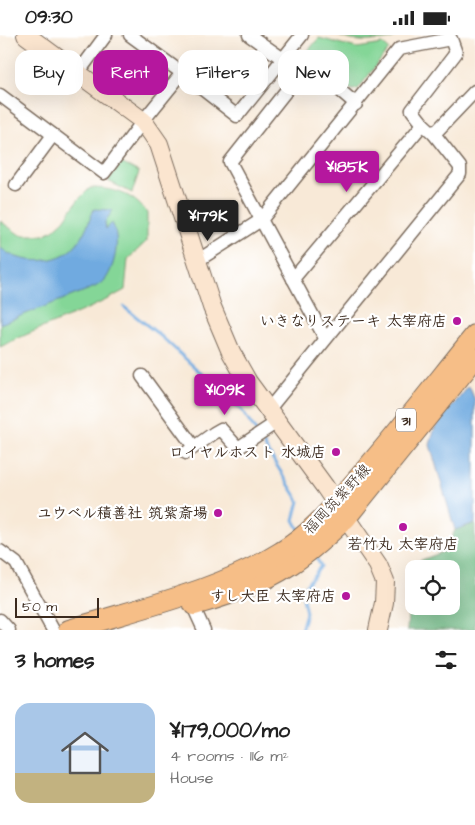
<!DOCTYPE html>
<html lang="en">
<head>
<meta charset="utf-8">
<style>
  :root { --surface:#fff; --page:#f2f2f2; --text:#222; --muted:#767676; --line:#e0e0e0; --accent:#b5179e }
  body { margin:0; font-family:"Architects Daughter","Klee One",sans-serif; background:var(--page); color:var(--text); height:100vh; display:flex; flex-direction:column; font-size:19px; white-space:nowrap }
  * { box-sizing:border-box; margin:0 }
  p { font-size:16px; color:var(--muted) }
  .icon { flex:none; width:28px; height:28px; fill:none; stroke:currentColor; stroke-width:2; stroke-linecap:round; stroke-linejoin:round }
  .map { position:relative; height:595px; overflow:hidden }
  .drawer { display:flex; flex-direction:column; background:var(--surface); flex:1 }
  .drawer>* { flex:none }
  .banner { position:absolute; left:15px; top:15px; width:445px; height:45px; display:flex; gap:10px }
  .controls { position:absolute; left:405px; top:525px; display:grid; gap:10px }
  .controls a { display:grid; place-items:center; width:55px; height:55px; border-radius:10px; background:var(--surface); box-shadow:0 5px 20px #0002; font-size:25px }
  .scale { position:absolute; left:15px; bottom:12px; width:84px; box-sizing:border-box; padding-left:5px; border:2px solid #3b2a1e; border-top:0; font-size:14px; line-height:18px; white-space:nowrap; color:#3b2a1e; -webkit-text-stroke:4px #fff; paint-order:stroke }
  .price { position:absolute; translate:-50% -42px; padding:0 11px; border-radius:5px; background:var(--accent); color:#fff; font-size:16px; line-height:32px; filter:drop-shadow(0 1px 2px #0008) }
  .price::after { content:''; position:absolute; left:50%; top:30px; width:15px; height:11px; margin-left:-8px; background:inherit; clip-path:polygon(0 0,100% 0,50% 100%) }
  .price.selected { background:#222; color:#fff }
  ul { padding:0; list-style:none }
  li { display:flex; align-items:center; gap:15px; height:125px; padding:0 15px }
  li+li { border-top:1px solid var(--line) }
  li span { display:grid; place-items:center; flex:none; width:140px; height:100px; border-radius:15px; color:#555 }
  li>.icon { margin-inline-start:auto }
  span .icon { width:60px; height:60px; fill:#fffc; stroke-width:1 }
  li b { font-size:21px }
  h2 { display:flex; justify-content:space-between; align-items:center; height:60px; padding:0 15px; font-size:21px }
  .tag { padding:0 18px; border-radius:15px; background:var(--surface); box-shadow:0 5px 20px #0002; font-size:18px; line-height:45px }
  .tag.selected { background:var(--accent); color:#fff }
  .status { display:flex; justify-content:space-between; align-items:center; height:35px; padding:0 25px; background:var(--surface); direction:ltr }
  .status svg { height:14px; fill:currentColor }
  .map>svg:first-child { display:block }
  .green { fill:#84d697; stroke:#60805a }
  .forest { fill:#6bb780; stroke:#53704f; fill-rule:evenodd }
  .water { fill:#6faae0; stroke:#556a7f }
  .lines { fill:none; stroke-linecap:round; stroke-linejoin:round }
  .stream { stroke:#6faae0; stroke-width:3 }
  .street-casing { stroke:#7d6d5f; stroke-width:15 }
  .secondary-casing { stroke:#7d6d5f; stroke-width:20 }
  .primary-casing { stroke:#7d6d5f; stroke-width:22 }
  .street { stroke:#fff; stroke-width:12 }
  .secondary { stroke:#fbe5cf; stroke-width:18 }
  .primary { stroke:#f6be87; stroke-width:20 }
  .poi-dot { fill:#b5179e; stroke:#fff; stroke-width:2 }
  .labels { text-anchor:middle; stroke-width:4.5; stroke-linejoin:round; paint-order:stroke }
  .shield { fill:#fff; stroke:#766a62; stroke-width:1 }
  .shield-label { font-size:14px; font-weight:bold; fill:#3b2a1e }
  .poi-label { font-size:15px; font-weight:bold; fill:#3b2a1e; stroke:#fff; text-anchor:end }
  .street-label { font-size:15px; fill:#3b2a1e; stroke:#fff }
</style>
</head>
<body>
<div class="status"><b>09:30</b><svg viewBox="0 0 49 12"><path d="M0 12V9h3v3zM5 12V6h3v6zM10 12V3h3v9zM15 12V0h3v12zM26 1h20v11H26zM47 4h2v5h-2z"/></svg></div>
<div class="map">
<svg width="475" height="595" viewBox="0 0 475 595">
  <rect width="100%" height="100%" fill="#fff"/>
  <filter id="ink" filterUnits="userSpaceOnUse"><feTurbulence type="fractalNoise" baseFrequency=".02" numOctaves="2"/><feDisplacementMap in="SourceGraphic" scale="10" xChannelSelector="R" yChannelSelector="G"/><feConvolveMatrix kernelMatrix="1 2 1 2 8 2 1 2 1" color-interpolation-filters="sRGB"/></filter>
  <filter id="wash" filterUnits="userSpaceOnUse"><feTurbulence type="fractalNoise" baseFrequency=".0096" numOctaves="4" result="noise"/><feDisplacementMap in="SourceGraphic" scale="20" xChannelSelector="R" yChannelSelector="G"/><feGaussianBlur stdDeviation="1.12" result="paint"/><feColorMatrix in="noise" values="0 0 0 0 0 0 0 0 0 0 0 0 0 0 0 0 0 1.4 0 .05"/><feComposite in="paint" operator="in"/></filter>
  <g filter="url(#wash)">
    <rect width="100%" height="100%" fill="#f8e9d7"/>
    <g class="green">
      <path d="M 337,0 L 395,0 L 393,4 C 374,6 354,9 337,0 Z"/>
      <polygon points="319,3 357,13 383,9 389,14 358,54 352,55 306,18"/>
      <polygon points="121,128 139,137 132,158 108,146"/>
      <path d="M 90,153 C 113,153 133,158 147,178 L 147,206 L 128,224 L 125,255 C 85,278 41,291 0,312 L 0,186 L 20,200 L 44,200 L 53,195 L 64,185 L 78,165 Z"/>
    </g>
    <path class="forest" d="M 475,488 L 475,595 L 407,595 L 411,529 L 445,516 L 455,495 ZM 414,534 L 451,534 L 451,571 L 414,571 Z"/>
    <g class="water">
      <path d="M 94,174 L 113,175 L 105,187 L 106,194 L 112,188 C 121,203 115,232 105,245 C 102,248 98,250 95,252 L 0,289 L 0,212 C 16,228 49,230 68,217 C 82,207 88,189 94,174 Z"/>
      <polygon points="469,351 475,365 475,488 455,495 430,410 435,392"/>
    </g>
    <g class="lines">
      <g class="stream">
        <polyline points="124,272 162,302 242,376 256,397"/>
        <polyline points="259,402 299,466 294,485 299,494"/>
        <polyline points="301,595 306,578 303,563 305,552 321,531 315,521"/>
      </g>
    </g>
  </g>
  <g filter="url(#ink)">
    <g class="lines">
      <g class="street-casing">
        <g id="street">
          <polyline points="130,0 182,38 237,81 302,0"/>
          <polyline points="249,0 283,24"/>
          <polyline points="78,38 106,0"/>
          <polyline points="0,60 104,138 143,86 182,38"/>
          <polyline points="434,99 475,56"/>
          <polyline points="16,150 53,100"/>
          <polyline points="197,226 261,185 399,14 451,4 456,18 412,75 423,89 434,99 460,132 460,139 269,374"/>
          <polyline points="293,244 423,89"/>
          <polyline points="325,303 230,127 308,28 356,69"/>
          <polyline points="142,341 194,412"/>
          <polyline points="186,418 214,398 221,394 238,413 277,387"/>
          <polyline points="0,516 16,528 53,595"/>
          <polyline points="193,571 204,595"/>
          <polyline points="0,585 9,595"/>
        </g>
      </g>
      <g class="secondary-casing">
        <polyline id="secondary" points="26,0 143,86 159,109 212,272 231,317 248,347 325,452 378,530 385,547 384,568 378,595"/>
      </g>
      <g class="primary-casing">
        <g id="primary">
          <path d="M 194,570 C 227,561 261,549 290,530 C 310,517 328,500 346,483 L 475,323"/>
          <path d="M 69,595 C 139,573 219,556 281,517 C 313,498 336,468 360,441 C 400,395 437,347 475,300"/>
        </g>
      </g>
      <use href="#street" class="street"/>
      <use href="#secondary" class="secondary"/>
      <use href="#primary" class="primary"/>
    </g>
  </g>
  <g class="poi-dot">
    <circle cx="457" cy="286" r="5"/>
    <circle cx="336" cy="417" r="5"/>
    <circle cx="218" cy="478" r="5"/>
    <circle cx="403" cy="492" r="5"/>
    <circle cx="346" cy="561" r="5"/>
  </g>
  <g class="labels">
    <rect class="shield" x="396" y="373.5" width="20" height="23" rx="4"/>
    <g class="shield-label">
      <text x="406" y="390">31</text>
    </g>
    <g class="poi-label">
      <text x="447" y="291">いきなりステーキ 太宰府店</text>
      <text x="326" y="422">ロイヤルホスト 水城店</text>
      <text x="208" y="483">ユウベル積善社 筑紫斎場</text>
      <text x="403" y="514" text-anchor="middle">若竹丸 太宰府店</text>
      <text x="336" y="566">すし大臣 太宰府店</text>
    </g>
    <g class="street-label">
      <text transform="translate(337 464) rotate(-47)" y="5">福岡筑紫野線</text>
    </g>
  </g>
</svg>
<div class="controls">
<a><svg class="icon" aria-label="locate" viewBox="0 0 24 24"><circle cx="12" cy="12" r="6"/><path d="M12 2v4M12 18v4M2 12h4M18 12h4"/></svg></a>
</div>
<div class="scale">50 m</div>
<b class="price" style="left:347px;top:158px">¥185K</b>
<b class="price selected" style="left:208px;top:207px">¥179K</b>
<b class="price" style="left:225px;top:381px">¥109K</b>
<div class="banner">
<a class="tag">Buy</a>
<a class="tag selected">Rent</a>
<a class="tag">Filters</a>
<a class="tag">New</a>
</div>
</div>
<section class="drawer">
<h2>3 homes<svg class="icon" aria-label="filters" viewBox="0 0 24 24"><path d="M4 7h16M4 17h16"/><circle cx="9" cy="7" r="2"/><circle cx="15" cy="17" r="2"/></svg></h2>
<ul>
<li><span style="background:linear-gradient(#a9c7e8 70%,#c2b280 0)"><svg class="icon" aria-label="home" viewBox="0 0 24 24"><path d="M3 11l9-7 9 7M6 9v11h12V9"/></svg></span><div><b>¥179,000/mo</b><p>4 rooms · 116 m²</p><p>House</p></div></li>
</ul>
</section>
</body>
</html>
